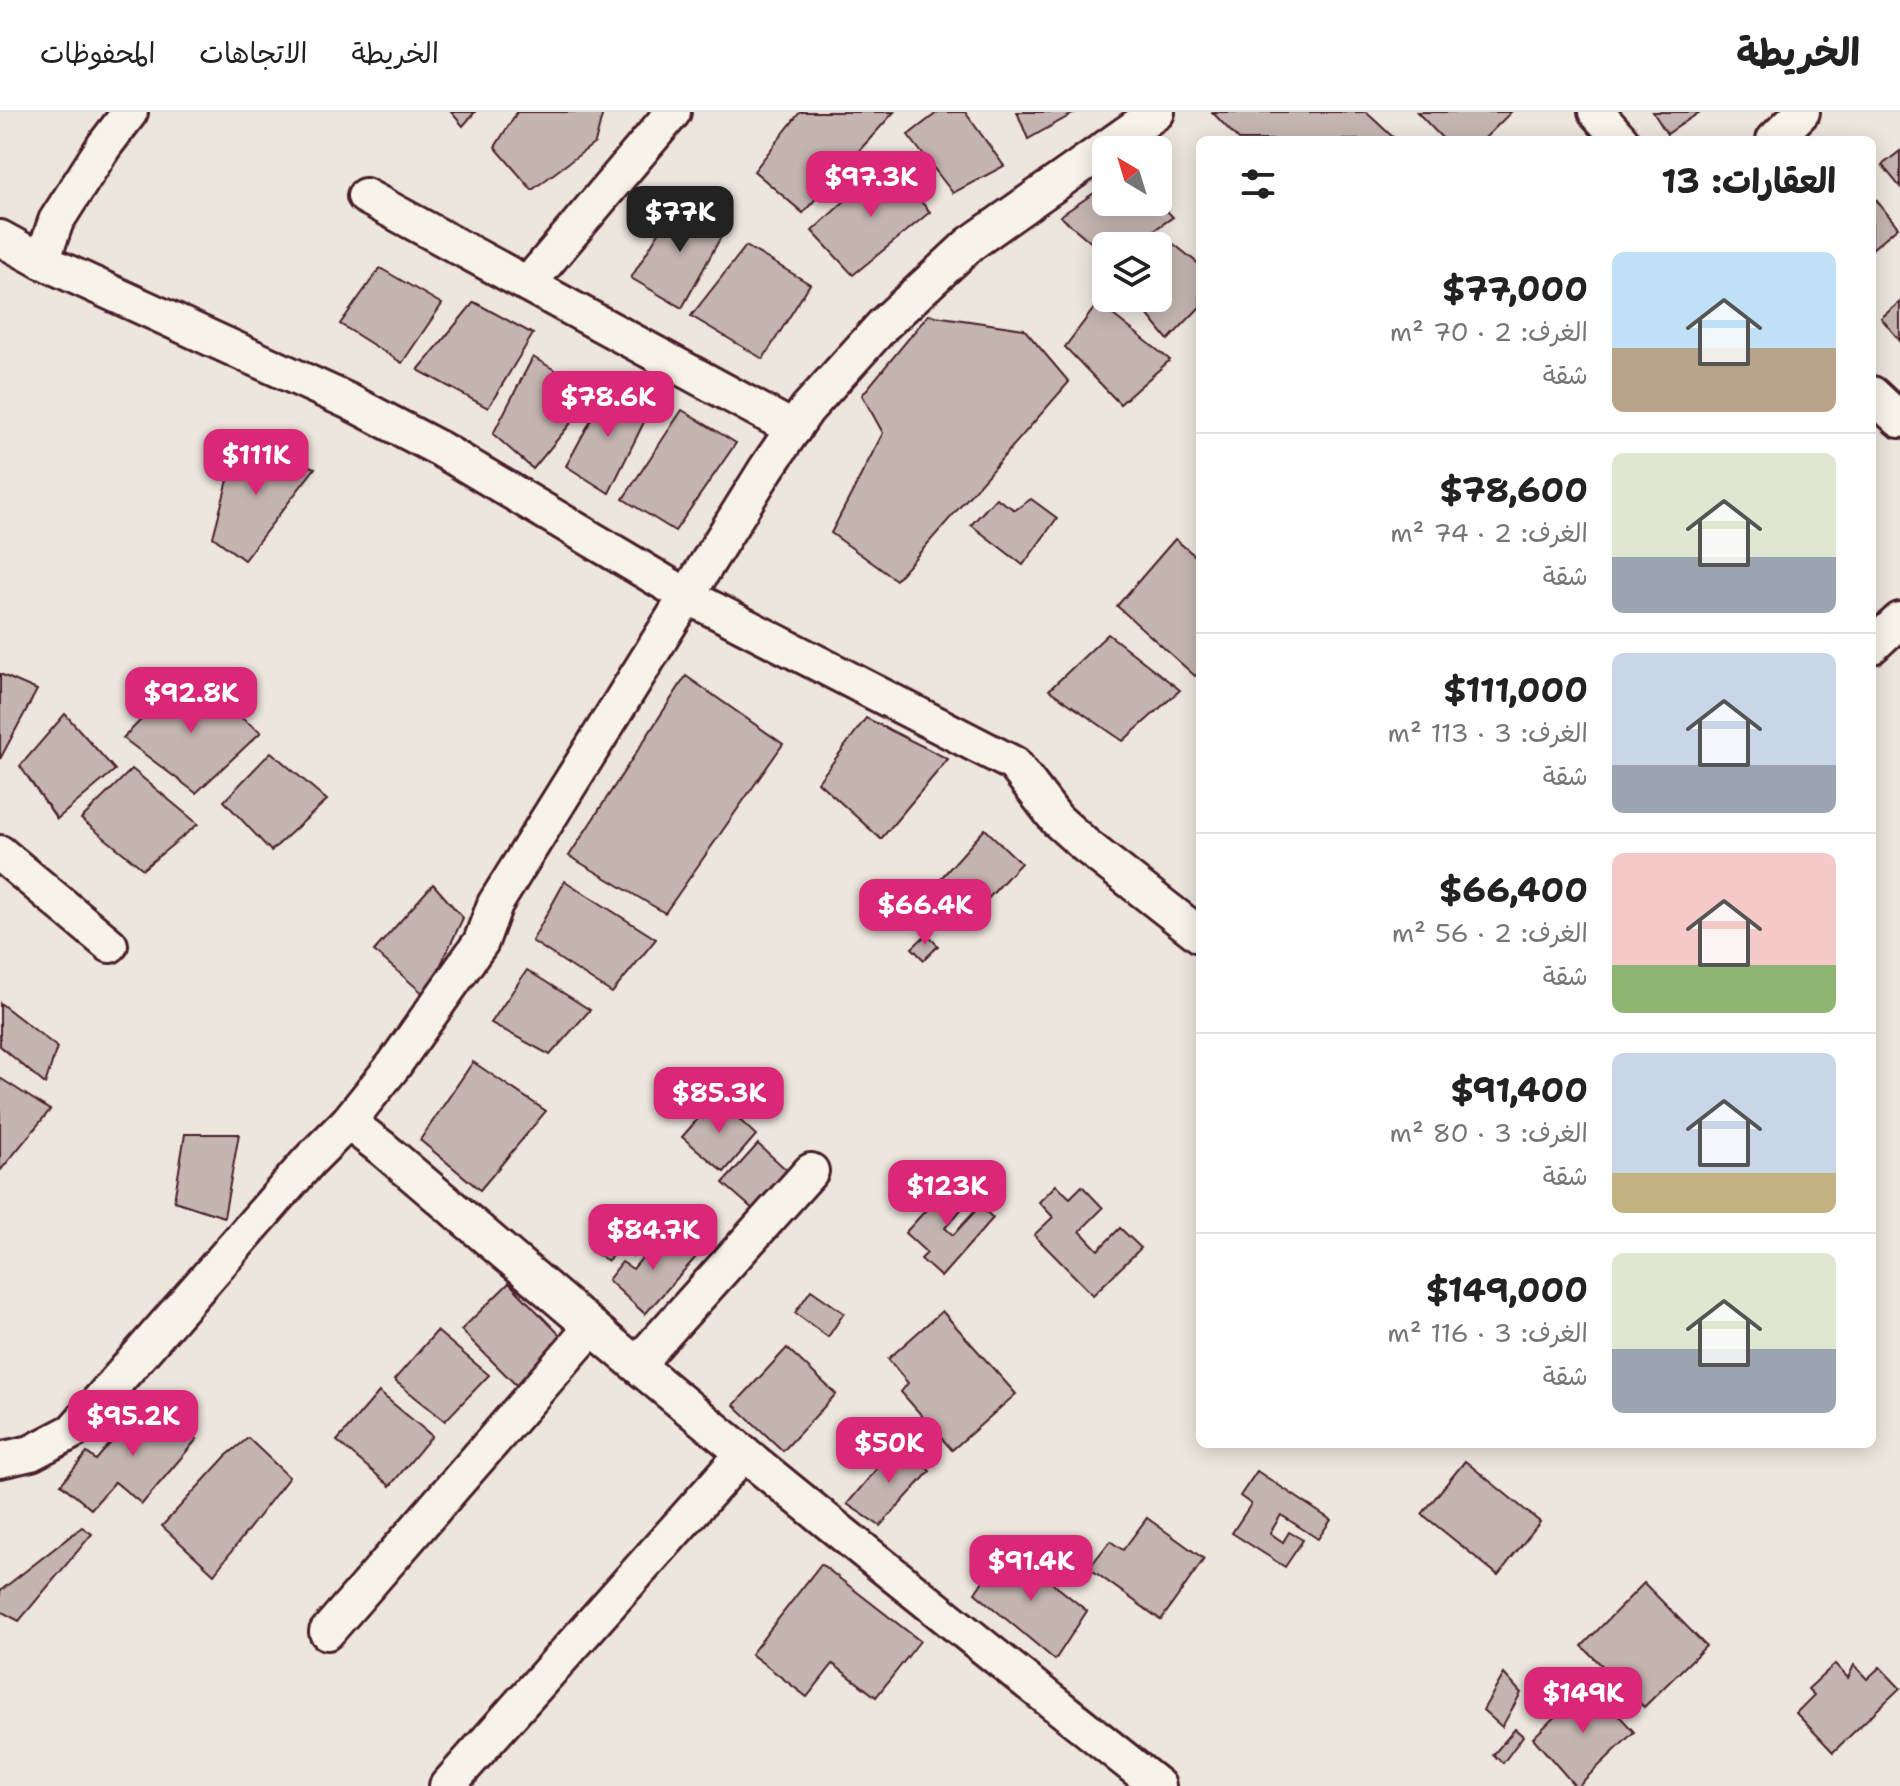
<!DOCTYPE html>
<html lang="ar">
<head>
<meta charset="utf-8">
<style>
  :root { --surface:#fff; --page:#f2f2f2; --text:#222; --muted:#767676; --line:#e0e0e0; --accent:#db2777 }
  body { margin:0; font-family:"Shantell Sans","Playpen Sans Arabic",sans-serif; background:var(--page); color:var(--text); direction:rtl; height:100vh; display:flex; flex-direction:column; font-size:30px; white-space:nowrap }
  * { box-sizing:border-box; margin:0 }
  p { font-size:26px; color:var(--muted) }
  .icon { flex:none; width:44px; height:44px; fill:none; stroke:currentColor; stroke-width:2; stroke-linecap:round; stroke-linejoin:round }
  .map { position:relative; flex:1; overflow:hidden; direction:ltr }
  .drawer { position:absolute; left:1196px; top:24px; width:680px; height:1312px; display:flex; flex-direction:column; background:var(--surface); border-radius:12px; box-shadow:0 4px 20px #0003; direction:rtl }
  .drawer>* { flex:none }
  .needle { width:52px; rotate:322deg }
  .fabs { position:absolute; left:1092px; top:24px; display:grid; gap:16px }
  .fabs a { display:grid; place-items:center; width:80px; height:80px; border-radius:12px; background:var(--surface); box-shadow:0 4px 20px #0003; font-size:40px }
  .price { position:absolute; translate:-50% -68px; padding:0 18px; border-radius:16px; background:var(--accent); color:#fff; font-size:26px; line-height:52px; filter:drop-shadow(0 2px 4px #0008) }
  .price::after { content:''; position:absolute; left:50%; top:48px; width:24px; height:18px; margin-left:-12px; background:inherit; clip-path:polygon(0 0,100% 0,50% 100%) }
  .price.selected { background:#222; color:#fff }
  ul { padding:0; list-style:none }
  li { display:flex; align-items:center; gap:24px; height:200px; padding:0 40px }
  li+li { border-top:2px solid var(--line) }
  li span { display:grid; place-items:center; flex:none; width:224px; height:160px; border-radius:12px; color:#555 }
  li>.icon { margin-inline-start:auto }
  span .icon { width:96px; height:96px; fill:#fffc; stroke-width:1 }
  li b { font-size:34px }
  h2 { display:flex; justify-content:space-between; align-items:center; height:96px; padding:0 40px; font-size:34px }
  header { display:flex; align-items:center; gap:48px; box-sizing:border-box; height:112px; padding:0 40px; background:var(--surface); border-bottom:2px solid var(--line) }
  header strong { font-size:38px }
  nav { display:flex; gap:44px; margin-inline-start:auto; font-size:28px }
  .map>svg:first-child { display:block }
  .building { fill:#c4b5b0; stroke:#4a1f2b; stroke-width:2 }
  .lines { fill:none; stroke-linecap:round; stroke-linejoin:round }
  .minor-casing { stroke:#4a1f2b; stroke-width:40 }
  .minor { stroke:#f7f3e8; stroke-width:34 }
</style>
</head>
<body>
<header>
<strong>الخريطة</strong>
<nav><a>الخريطة</a><a>الاتجاهات</a><a>المحفوظات</a></nav>
</header>
<div class="map">
<svg width="1900" height="1674" viewBox="0 0 1900 1674">
  <rect width="100%" height="100%" fill="#ece6dd"/>
  <filter id="ink" filterUnits="userSpaceOnUse"><feTurbulence type="fractalNoise" baseFrequency=".0125" numOctaves="2"/><feDisplacementMap in="SourceGraphic" scale="16" xChannelSelector="R" yChannelSelector="G"/><feConvolveMatrix kernelMatrix="1 2 1 2 8 2 1 2 1" color-interpolation-filters="sRGB"/></filter>
  <g filter="url(#ink)">
    <g class="building">
      <polygon points="451,0 475,0 463,14"/>
      <polygon points="517,0 603,0 595,31 532,78 495,35"/>
      <polygon points="800,0 894,0 803,101 754,59"/>
      <polygon points="938,0 965,0 1004,54 953,81 908,23"/>
      <polygon points="1017,0 1076,0 1028,27"/>
      <polygon points="1212,0 1366,0 1396,28 1239,28"/>
      <polygon points="1417,0 1511,0 1483,28 1444,28"/>
      <polygon points="1653,0 1700,0 1667,22"/>
      <polygon points="1900,39 1900,75 1882,53"/>
      <polygon points="887,50 930,100 853,163 812,119"/>
      <polygon points="1106,73 1106,90 1158,90 1173,105 1131,134 1106,134 1106,143 1060,104"/>
      <polygon points="1872,83 1898,115 1872,137"/>
      <polygon points="677,91 728,112 682,196 631,166"/>
      <polygon points="1165,125 1200,153 1200,195 1168,228 1134,186 1158,186 1158,138"/>
      <polygon points="746,134 810,172 763,247 691,204"/>
      <polygon points="380,156 442,192 402,251 340,212"/>
      <polygon points="474,190 533,222 488,296 418,258"/>
      <polygon points="1900,190 1900,229 1881,206"/>
      <polygon points="1098,191 1170,248 1120,292 1065,235"/>
      <polygon points="928,203 1024,217 1069,270 896,468 831,421 883,321 862,283"/>
      <polygon points="533,245 595,282 533,357 493,322"/>
      <polygon points="611,271 648,302 609,381 566,354"/>
      <polygon points="682,298 736,331 675,419 623,387"/>
      <polygon points="238,330 315,356 244,448 213,425"/>
      <polygon points="996,386 1015,398 1031,387 1057,406 1023,453 971,413"/>
      <polygon points="1175,427 1200,448 1200,560 1195,564 1117,494"/>
      <polygon points="1108,522 1180,578 1123,629 1049,578"/>
      <polygon points="0,562 37,578 0,647"/>
      <polygon points="686,564 783,632 665,801 569,744"/>
      <polygon points="184,565 261,620 196,681 123,626"/>
      <polygon points="65,602 115,658 57,707 20,654"/>
      <polygon points="866,606 948,647 881,727 818,670"/>
      <polygon points="271,640 327,688 271,739 224,689"/>
      <polygon points="132,657 198,712 143,757 81,707"/>
      <polygon points="985,717 1021,751 970,806 934,774"/>
      <polygon points="565,769 656,827 612,881 532,829"/>
      <polygon points="433,772 463,806 426,884 374,839"/>
      <polygon points="927,822 938,834 924,848 912,836"/>
      <polygon points="527,858 590,898 550,943 491,911"/>
      <polygon points="0,891 57,935 45,972 0,934"/>
      <polygon points="473,950 546,999 480,1078 420,1028"/>
      <polygon points="0,966 50,998 0,1059"/>
      <polygon points="716,986 756,1023 724,1060 682,1025"/>
      <polygon points="185,1022 239,1022 224,1105 174,1089"/>
      <polygon points="758,1032 789,1060 755,1099 723,1071"/>
      <polygon points="955,1066 974,1083 945,1116 953,1123 980,1094 993,1106 941,1165 921,1147 927,1141 905,1121"/>
      <polygon points="1056,1073 1070,1086 1082,1074 1103,1096 1080,1119 1098,1138 1120,1116 1141,1136 1093,1183 1034,1123 1053,1105 1039,1090"/>
      <polygon points="630,1093 658,1113 633,1144 620,1134 608,1149 592,1139"/>
      <polygon points="666,1117 697,1144 645,1202 608,1168 622,1150 633,1157"/>
      <polygon points="509,1171 563,1226 517,1274 461,1218"/>
      <polygon points="811,1178 844,1201 828,1225 795,1201"/>
      <polygon points="942,1199 1016,1282 952,1338 901,1280 908,1271 888,1247"/>
      <polygon points="437,1219 489,1263 445,1309 394,1268"/>
      <polygon points="787,1236 836,1282 783,1339 734,1293"/>
      <polygon points="379,1280 432,1324 390,1374 337,1329"/>
      <polygon points="149,1286 197,1327 142,1392 115,1370 91,1397 61,1372 87,1341 96,1348"/>
      <polygon points="248,1326 289,1365 214,1462 162,1414 226,1344"/>
      <polygon points="900,1329 930,1359 880,1414 847,1392"/>
      <polygon points="1465,1349 1540,1410 1498,1463 1422,1402"/>
      <polygon points="1257,1359 1331,1408 1318,1427 1281,1403 1270,1421 1283,1430 1289,1420 1303,1428 1285,1455 1232,1421 1251,1392 1240,1384"/>
      <polygon points="1147,1406 1204,1447 1161,1508 1089,1456 1110,1429 1123,1438"/>
      <polygon points="82,1415 92,1422 19,1509 0,1499 0,1479"/>
      <polygon points="1006,1434 1087,1499 1055,1548 975,1481"/>
      <polygon points="821,1452 920,1529 876,1585 833,1552 807,1585 751,1542"/>
      <polygon points="1644,1471 1706,1534 1644,1595 1582,1534"/>
      <polygon points="1835,1552 1848,1566 1854,1553 1867,1567 1880,1555 1900,1576 1833,1640 1796,1601 1814,1583 1808,1577"/>
      <polygon points="1504,1562 1521,1581 1502,1615 1483,1598"/>
      <polygon points="1589,1571 1634,1620 1578,1674 1575,1674 1533,1626"/>
      <polygon points="1515,1617 1523,1624 1503,1651 1493,1643"/>
    </g>
    <g class="lines">
      <g class="minor-casing">
        <g id="minor">
          <polyline points="1596,0 1621,28"/>
          <polyline points="1774,28 1802,0"/>
          <polyline points="365,84 794,317"/>
          <polyline points="0,126 42,149 348,289 440,337 687,484 1014,652 1057,708 1085,733 1200,823"/>
          <polyline points="42,149 56,109 104,34 130,0"/>
          <polyline points="528,172 673,0"/>
          <polyline points="1872,282 1900,308"/>
          <polyline points="1872,534 1900,508"/>
          <polyline points="0,741 110,833"/>
          <path d="M 348,1010 L 382,1036 C 453,1096 523,1157 594,1217 C 779,1373 969,1523 1158,1674"/>
          <polyline points="637,1252 811,1059"/>
          <polyline points="0,1348 31,1341 73,1319 309,1049 348,1010 394,953 481,830 495,792 766,357 807,297 884,212 970,132 1157,0"/>
          <polyline points="327,1520 592,1215"/>
          <polyline points="447,1674 744,1341"/>
        </g>
      </g>
      <use href="#minor" class="minor"/>
    </g>
  </g>
</svg>
<div class="fabs">
<a><svg class="needle" viewBox="-14 -14 28 28"><path d="M0-13l5 13h-10z" fill="#e53935"/><path d="M0 13l5-13h-10z" fill="#767676"/></svg></a>
<a><svg class="icon" aria-label="layers" viewBox="0 0 24 24"><path d="M12 4l9 5-9 5-9-5zM3 14l9 5 9-5"/></svg></a>
</div>
<b class="price" style="left:871px;top:107px">$97.3K</b>
<b class="price selected" style="left:680px;top:142px">$77K</b>
<b class="price" style="left:608px;top:327px">$78.6K</b>
<b class="price" style="left:256px;top:385px">$111K</b>
<b class="price" style="left:191px;top:623px">$92.8K</b>
<b class="price" style="left:925px;top:835px">$66.4K</b>
<b class="price" style="left:719px;top:1023px">$85.3K</b>
<b class="price" style="left:947px;top:1116px">$123K</b>
<b class="price" style="left:653px;top:1160px">$84.7K</b>
<b class="price" style="left:133px;top:1346px">$95.2K</b>
<b class="price" style="left:889px;top:1373px">$50K</b>
<b class="price" style="left:1031px;top:1491px">$91.4K</b>
<b class="price" style="left:1583px;top:1623px">$149K</b>
<section class="drawer">
<h2>العقارات: 13<svg class="icon" aria-label="filters" viewBox="0 0 24 24"><path d="M4 7h16M4 17h16"/><circle cx="9" cy="7" r="2"/><circle cx="15" cy="17" r="2"/></svg></h2>
<ul>
<li><span style="background:linear-gradient(#bfe0f5 60%,#b9a48a 0)"><svg class="icon" aria-label="home" viewBox="0 0 24 24"><path d="M3 11l9-7 9 7M6 9v11h12V9"/></svg></span><div><b>$77,000</b><p>الغرف: 2 · 70 m²</p><p>شقة</p></div></li>
<li><span style="background:linear-gradient(#dfe7d0 65%,#9aa5b1 0)"><svg class="icon" aria-label="home" viewBox="0 0 24 24"><path d="M3 11l9-7 9 7M6 9v11h12V9"/></svg></span><div><b>$78,600</b><p>الغرف: 2 · 74 m²</p><p>شقة</p></div></li>
<li><span style="background:linear-gradient(#c9d6e8 70%,#9aa5b1 0)"><svg class="icon" aria-label="home" viewBox="0 0 24 24"><path d="M3 11l9-7 9 7M6 9v11h12V9"/></svg></span><div><b>$111,000</b><p>الغرف: 3 · 113 m²</p><p>شقة</p></div></li>
<li><span style="background:linear-gradient(#f6c9c9 70%,#8fb573 0)"><svg class="icon" aria-label="home" viewBox="0 0 24 24"><path d="M3 11l9-7 9 7M6 9v11h12V9"/></svg></span><div><b>$66,400</b><p>الغرف: 2 · 56 m²</p><p>شقة</p></div></li>
<li><span style="background:linear-gradient(#c9d6e8 75%,#c2b280 0)"><svg class="icon" aria-label="home" viewBox="0 0 24 24"><path d="M3 11l9-7 9 7M6 9v11h12V9"/></svg></span><div><b>$91,400</b><p>الغرف: 3 · 80 m²</p><p>شقة</p></div></li>
<li><span style="background:linear-gradient(#dfe7d0 60%,#9aa5b1 0)"><svg class="icon" aria-label="home" viewBox="0 0 24 24"><path d="M3 11l9-7 9 7M6 9v11h12V9"/></svg></span><div><b>$149,000</b><p>الغرف: 3 · 116 m²</p><p>شقة</p></div></li>
</ul>
</section>
</div>
</body>
</html>
